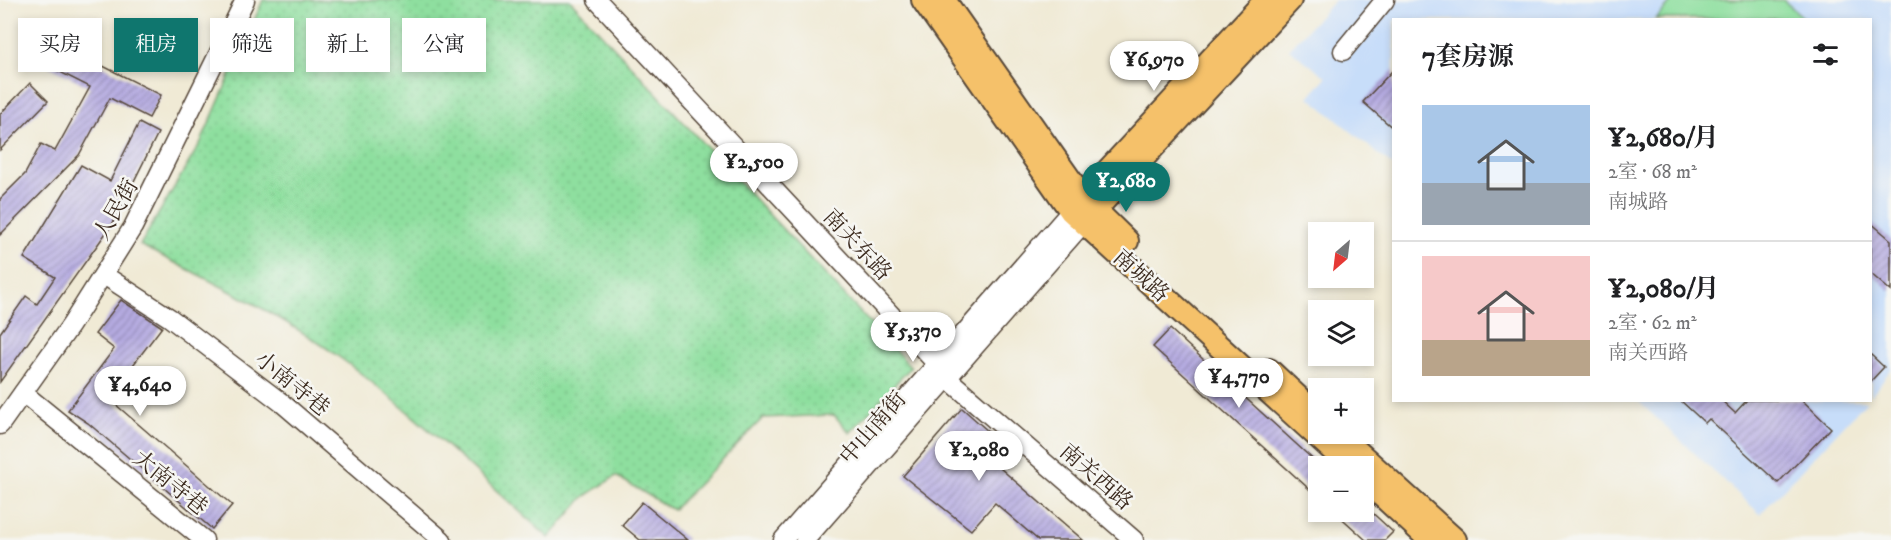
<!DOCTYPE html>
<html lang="zh">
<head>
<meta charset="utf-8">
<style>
  :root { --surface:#fff; --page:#f2f2f2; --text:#202124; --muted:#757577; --line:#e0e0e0; --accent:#0f766e }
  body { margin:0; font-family:"IM FELL DW Pica","Noto Serif SC",serif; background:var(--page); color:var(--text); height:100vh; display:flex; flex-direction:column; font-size:22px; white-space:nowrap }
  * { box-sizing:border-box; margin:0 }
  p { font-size:20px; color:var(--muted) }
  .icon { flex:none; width:33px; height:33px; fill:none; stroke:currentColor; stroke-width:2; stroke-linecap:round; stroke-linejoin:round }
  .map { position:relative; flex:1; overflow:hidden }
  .drawer { position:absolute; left:1392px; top:18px; width:480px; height:384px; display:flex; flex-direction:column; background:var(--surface); border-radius:0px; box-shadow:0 3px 9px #0003 }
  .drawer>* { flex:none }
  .top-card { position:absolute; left:18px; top:18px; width:570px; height:54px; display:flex; gap:12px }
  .needle { width:39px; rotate:208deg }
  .fabs { position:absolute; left:1308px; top:222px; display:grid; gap:12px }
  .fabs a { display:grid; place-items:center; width:66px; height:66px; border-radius:0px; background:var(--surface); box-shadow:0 3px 9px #0003; font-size:30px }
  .price { position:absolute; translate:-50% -51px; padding:0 14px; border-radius:21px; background:#fff; color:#222; font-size:20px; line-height:39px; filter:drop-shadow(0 2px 3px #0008) }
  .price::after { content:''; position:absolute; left:50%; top:36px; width:18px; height:14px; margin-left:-9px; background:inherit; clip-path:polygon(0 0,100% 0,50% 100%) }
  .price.current { background:var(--accent); color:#fff }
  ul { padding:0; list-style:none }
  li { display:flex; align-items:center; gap:18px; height:150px; padding:0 30px }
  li+li { border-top:2px solid var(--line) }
  li span { display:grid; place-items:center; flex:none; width:168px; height:120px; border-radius:0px; color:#555 }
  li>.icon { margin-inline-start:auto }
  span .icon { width:72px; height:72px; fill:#fffc; stroke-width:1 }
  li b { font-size:26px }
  h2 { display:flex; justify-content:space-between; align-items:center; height:72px; padding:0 30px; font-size:26px }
  .tag { padding:0 21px; border-radius:0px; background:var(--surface); box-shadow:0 3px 9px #0003; font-size:21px; line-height:54px }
  .tag.current { background:var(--accent); color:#fff }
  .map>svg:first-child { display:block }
  .built { fill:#c7ddf9 }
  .park { fill:url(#park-dots); stroke:#64845e; stroke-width:1.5 }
  .pitch { fill:#8edf9f; stroke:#64845e; stroke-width:1.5 }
  .building { fill:url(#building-hatch) }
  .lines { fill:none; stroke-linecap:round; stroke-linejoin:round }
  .minor-casing { stroke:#564739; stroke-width:21 }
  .major-casing { stroke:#564739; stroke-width:26 }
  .minor { stroke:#fff; stroke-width:18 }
  .major { stroke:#f5c16b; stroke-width:22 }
  .labels { text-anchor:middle; stroke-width:5; stroke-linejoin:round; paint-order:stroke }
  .street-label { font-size:22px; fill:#3b2a1e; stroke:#f6f6f2 }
</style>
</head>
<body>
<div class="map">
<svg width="1891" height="540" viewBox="0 0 1891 540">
  <defs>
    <pattern id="park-dots" width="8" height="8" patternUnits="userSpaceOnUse" patternTransform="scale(1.5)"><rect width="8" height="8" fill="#8edf9f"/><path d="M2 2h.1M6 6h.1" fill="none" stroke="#7bc088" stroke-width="1.8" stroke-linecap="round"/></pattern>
    <pattern id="building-hatch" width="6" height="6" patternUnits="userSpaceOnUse" patternTransform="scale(1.5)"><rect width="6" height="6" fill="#b5abe1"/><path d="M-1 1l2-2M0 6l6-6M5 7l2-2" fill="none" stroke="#948bb6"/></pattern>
  </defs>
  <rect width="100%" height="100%" fill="#f6f6f2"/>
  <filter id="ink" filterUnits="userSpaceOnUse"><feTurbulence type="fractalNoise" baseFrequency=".0167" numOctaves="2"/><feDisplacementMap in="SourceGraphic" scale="12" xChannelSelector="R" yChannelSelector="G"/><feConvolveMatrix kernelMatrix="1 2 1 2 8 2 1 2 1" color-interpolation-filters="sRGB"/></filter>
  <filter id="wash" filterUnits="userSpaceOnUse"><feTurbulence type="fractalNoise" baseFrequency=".008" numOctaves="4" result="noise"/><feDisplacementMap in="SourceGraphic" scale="24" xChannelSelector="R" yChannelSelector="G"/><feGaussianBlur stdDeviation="1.35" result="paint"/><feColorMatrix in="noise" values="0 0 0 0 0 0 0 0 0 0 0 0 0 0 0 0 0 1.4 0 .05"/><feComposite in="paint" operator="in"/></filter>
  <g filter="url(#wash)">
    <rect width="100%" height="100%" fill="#f0ead5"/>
    <g class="built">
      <polygon points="1335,0 1891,0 1891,369 1871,396 1870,20 1394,20 1393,166 1309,97 1326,77 1289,49"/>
      <polygon points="1638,401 1867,401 1760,514"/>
    </g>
    <path class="park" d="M 263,0 L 570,0 L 911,367 L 850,433 L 834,415 L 763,418 L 673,510 L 616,476 L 583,498 L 549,538 C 482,478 417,416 346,362 C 283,315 210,281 140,245 L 201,142 Z"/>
    <polygon class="pitch" points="1673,0 1783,0 1805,19 1656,19"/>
    <g id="blocks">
      <g class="building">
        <polygon points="59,44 161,95 149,118 110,98 79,155 0,235 0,199 25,174 41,144 55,151 90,87 48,66"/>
        <polygon points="1394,69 1394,129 1363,102"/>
        <polygon points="30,83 48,101 0,150 0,114"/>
        <polygon points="139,123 158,133 113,223 0,382 0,333 26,296 37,304 55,277 24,258 81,165 110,181"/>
        <polygon points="1870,222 1891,240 1891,291 1870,273"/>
        <polygon points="121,300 162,327 108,398 232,505 212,529 88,423 68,410 114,349 95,334"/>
        <polygon points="1170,329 1318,464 1318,497 1153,347"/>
        <polygon points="1870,354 1884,367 1870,382"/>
        <polygon points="1680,400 1721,400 1735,413 1747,400 1802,400 1831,428 1778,483 1709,419 1705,423"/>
        <polygon points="962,408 998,440 985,455 1083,540 1038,540 995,503 971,530 903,476"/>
        <polygon points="642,502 688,540 640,540 622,525"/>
        <polygon points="1364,505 1393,532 1385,540 1366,540 1335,512 1364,512"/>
      </g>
    </g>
  </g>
  <g filter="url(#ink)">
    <use href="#blocks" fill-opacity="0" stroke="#564739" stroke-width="1.5"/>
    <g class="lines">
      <g class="minor-casing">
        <g id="minor">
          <polyline points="597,0 937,364"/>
          <polyline points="1343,51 1385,0"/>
          <polyline points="104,275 170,318 282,403 442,540"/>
          <polyline points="947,378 1134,540"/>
          <polyline points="23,393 204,540"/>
          <polyline points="0,425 71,325 133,227 245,0"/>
          <polyline points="783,540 1071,211"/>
          <polyline points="805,540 1093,212"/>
        </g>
      </g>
      <g class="major-casing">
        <g id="major">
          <polyline points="923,0 1071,211 1350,466"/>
          <polyline points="944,0 1083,198 1127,241"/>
          <polyline points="1073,208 1266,0"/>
          <polyline points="1094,211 1290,0"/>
          <polyline points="1269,370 1318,416"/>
          <polyline points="1338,434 1455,540"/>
          <polyline points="1364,479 1430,540"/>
        </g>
      </g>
      <use href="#minor" class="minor"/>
      <use href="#major" class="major"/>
    </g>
  </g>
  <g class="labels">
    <g class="street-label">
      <text transform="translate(115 209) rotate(-60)" y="8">人民街</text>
      <text transform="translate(858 244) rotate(47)" y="8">南关东路</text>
      <text transform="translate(1142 275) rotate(42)" y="8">南城路</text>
      <text transform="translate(293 383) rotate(39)" y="8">小南寺巷</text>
      <text transform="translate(872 427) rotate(-49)" y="8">中山南街</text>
      <text transform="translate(1097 476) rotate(41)" y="8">南关西路</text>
      <text transform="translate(171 482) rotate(39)" y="8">大南寺巷</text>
    </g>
  </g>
</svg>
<div class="fabs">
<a><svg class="needle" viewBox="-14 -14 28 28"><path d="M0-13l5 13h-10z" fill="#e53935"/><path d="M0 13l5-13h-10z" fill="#757577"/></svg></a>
<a><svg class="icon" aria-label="layers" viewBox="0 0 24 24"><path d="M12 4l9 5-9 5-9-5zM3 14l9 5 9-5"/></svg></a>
<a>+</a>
<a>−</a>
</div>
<b class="price" style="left:1154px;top:92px">¥6,970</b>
<b class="price" style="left:754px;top:194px">¥2,500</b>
<b class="price current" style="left:1126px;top:213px">¥2,680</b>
<b class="price" style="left:913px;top:363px">¥5,370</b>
<b class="price" style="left:1239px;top:409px">¥4,770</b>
<b class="price" style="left:140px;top:417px">¥4,640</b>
<b class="price" style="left:979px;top:482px">¥2,080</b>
<div class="top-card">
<a class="tag">买房</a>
<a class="tag current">租房</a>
<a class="tag">筛选</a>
<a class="tag">新上</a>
<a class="tag">公寓</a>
</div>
<section class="drawer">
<h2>7套房源<svg class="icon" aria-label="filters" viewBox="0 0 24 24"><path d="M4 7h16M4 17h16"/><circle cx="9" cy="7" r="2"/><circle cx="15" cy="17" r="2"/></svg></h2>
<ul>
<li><span style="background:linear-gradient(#a9c7e8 65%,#9aa5b1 0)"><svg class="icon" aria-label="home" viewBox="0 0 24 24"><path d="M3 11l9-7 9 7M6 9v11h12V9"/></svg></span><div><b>¥2,680/月</b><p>2室 · 68 m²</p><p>南城路</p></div></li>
<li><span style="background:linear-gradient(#f6c9c9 70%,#b9a48a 0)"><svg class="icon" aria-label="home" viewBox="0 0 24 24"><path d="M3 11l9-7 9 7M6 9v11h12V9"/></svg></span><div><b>¥2,080/月</b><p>2室 · 62 m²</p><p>南关西路</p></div></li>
</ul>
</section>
</div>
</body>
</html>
